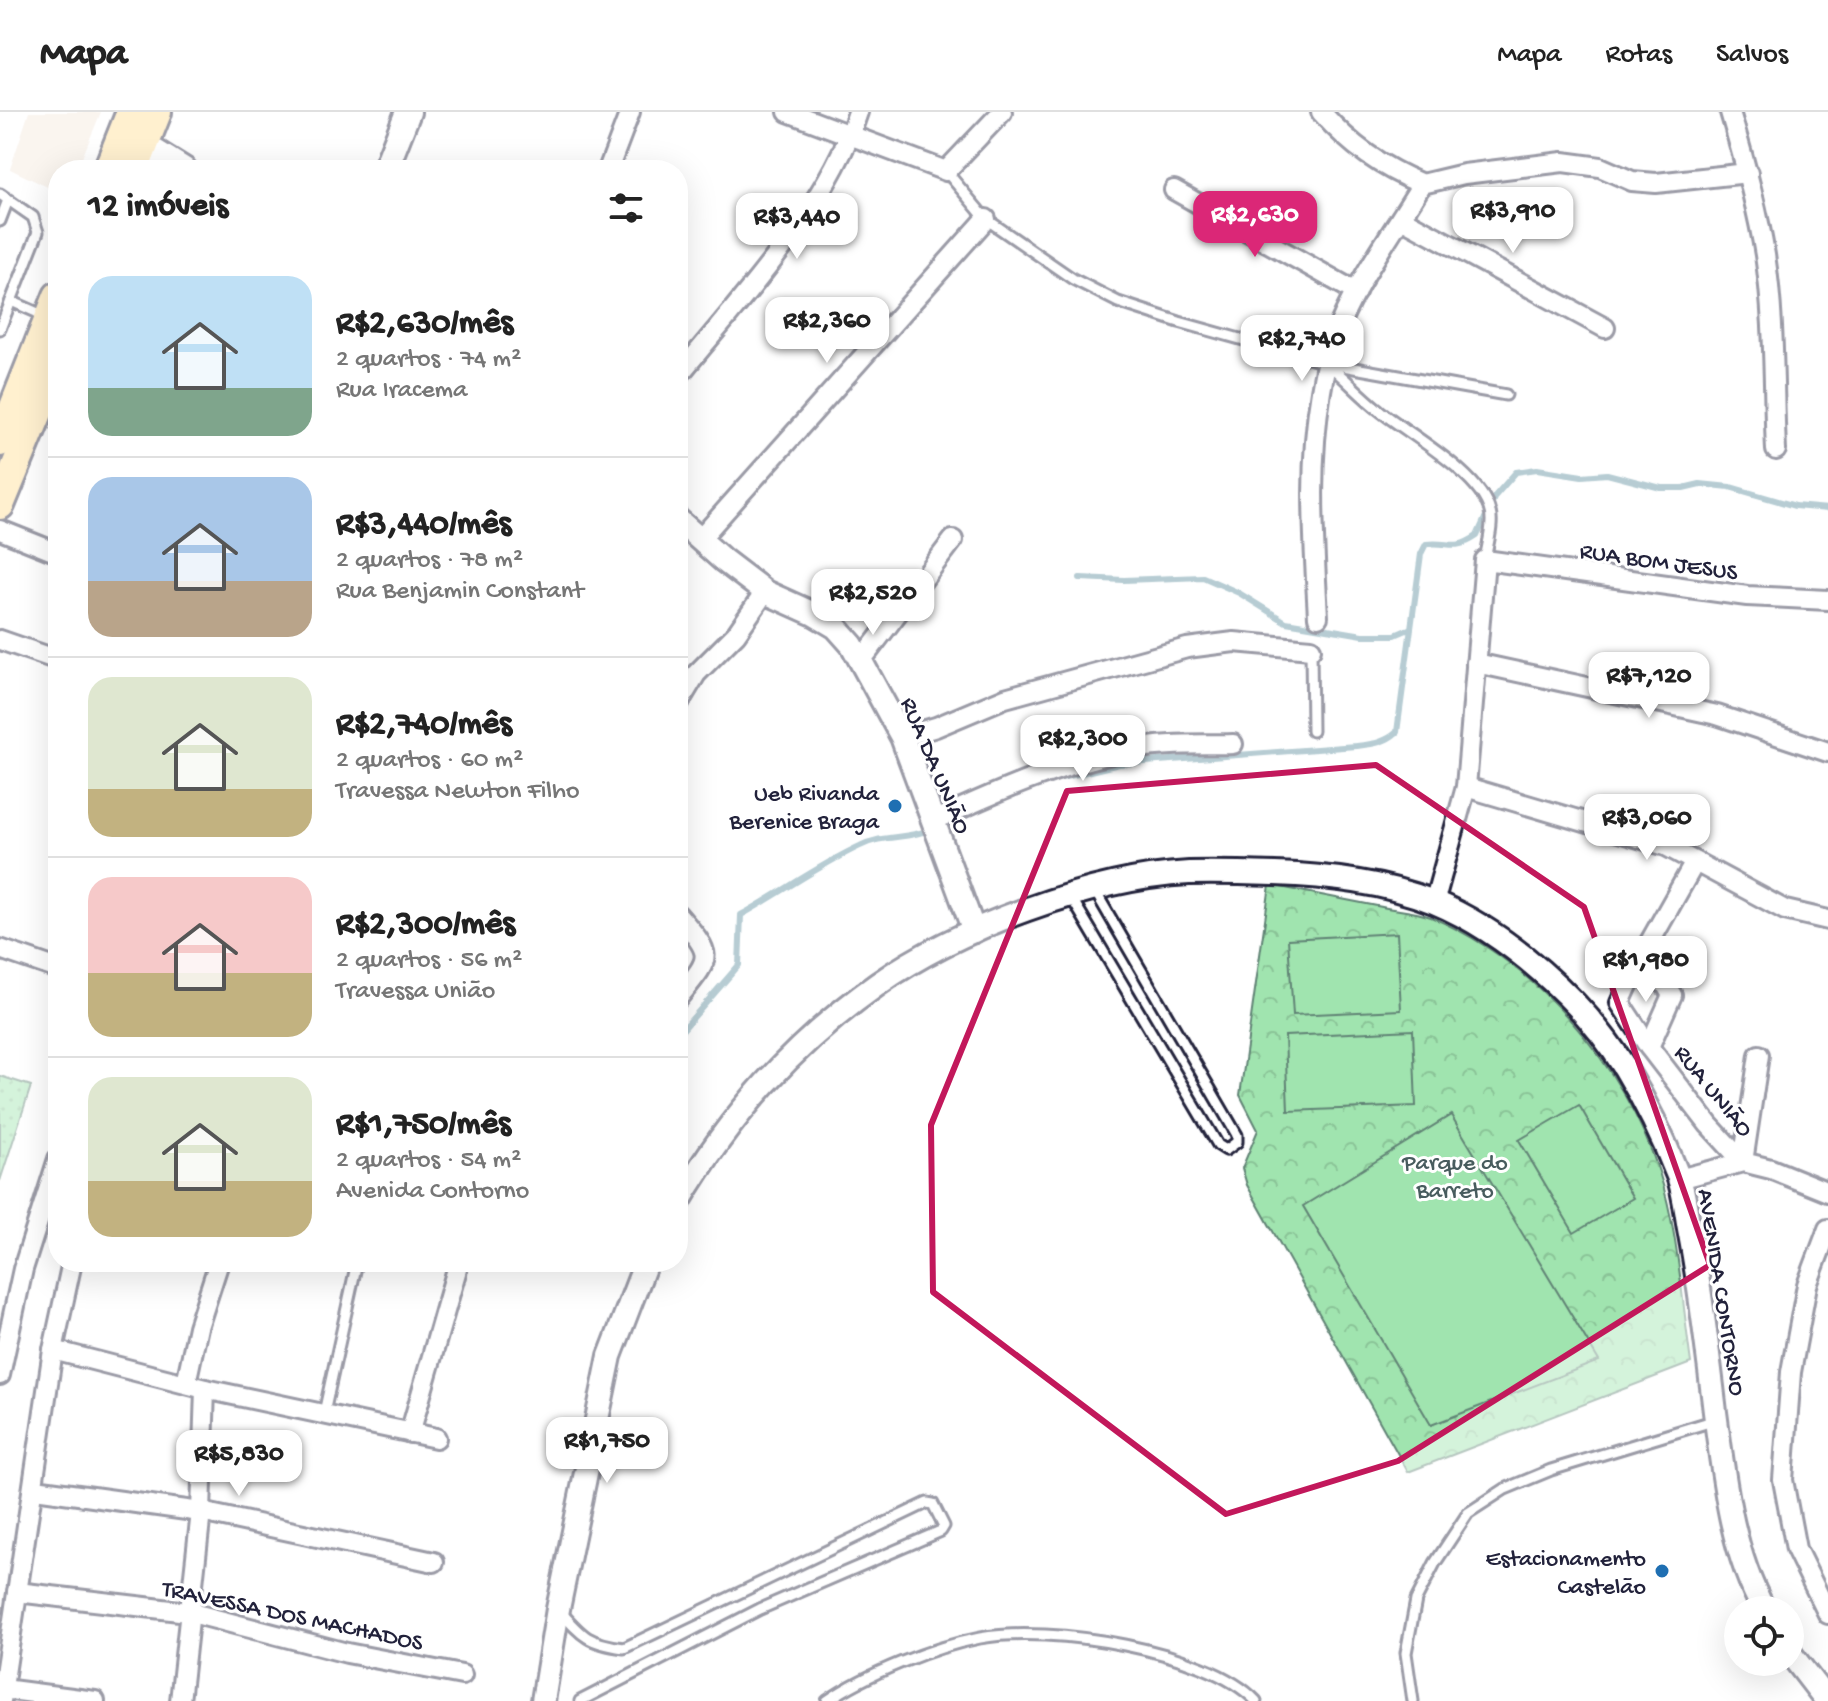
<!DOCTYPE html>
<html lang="pt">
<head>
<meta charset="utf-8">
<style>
  :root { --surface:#fff; --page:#f6f6f6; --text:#222; --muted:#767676; --line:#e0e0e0; --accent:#db2777 }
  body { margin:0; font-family:"Gochi Hand",sans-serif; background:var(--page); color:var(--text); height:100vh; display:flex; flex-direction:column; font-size:30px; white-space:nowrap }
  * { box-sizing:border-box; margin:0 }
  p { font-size:26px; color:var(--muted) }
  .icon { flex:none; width:44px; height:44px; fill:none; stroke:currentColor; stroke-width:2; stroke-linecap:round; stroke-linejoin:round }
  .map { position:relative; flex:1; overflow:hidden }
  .details { position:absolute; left:48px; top:48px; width:640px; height:1112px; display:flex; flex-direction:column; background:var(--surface); border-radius:32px; box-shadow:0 8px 32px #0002 }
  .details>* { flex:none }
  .fabs { position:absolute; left:1724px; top:1484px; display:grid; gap:16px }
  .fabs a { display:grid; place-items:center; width:80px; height:80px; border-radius:50%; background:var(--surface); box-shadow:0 8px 32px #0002; font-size:40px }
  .price { position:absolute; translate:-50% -68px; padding:0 18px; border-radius:16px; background:#fff; color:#222; font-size:26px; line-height:52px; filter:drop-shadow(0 2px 4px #0008) }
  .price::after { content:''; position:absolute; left:50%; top:48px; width:24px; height:18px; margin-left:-12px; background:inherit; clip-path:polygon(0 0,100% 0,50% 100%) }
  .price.on { background:var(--accent); color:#fff }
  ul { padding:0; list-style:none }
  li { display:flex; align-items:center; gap:24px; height:200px; padding:0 40px }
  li+li { border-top:2px solid var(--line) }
  li span { display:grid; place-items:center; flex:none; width:224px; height:160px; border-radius:24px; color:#555 }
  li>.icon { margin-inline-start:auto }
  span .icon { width:96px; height:96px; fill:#fffc; stroke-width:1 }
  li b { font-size:34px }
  h2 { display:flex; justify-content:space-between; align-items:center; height:96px; padding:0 40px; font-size:34px }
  header { display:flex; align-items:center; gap:48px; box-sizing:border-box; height:112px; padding:0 40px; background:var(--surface); border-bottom:2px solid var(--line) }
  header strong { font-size:38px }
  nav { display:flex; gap:44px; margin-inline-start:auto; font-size:28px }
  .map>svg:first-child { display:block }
  .built { fill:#f3e8dc }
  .grass { fill:url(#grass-dots); stroke:#618375; stroke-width:2 }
  .park { fill:url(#park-crowns); stroke:#618375; stroke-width:2 }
  .pitch { fill:#a0e4af; stroke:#618375; stroke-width:2 }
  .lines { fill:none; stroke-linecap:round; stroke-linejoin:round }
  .stream { stroke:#5e8f9e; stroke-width:6 }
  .service-casing { stroke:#22223b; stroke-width:15 }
  .minor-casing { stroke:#22223b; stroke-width:24 }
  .tertiary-casing { stroke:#22223b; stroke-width:28 }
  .secondary-casing { stroke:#22223b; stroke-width:30 }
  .primary-casing { stroke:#22223b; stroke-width:34 }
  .service { stroke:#fff; stroke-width:9 }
  .minor { stroke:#fff; stroke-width:18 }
  .tertiary { stroke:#fff; stroke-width:22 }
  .secondary { stroke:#fff; stroke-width:24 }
  .primary { stroke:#fedd96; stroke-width:28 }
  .marked { fill:none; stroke:#c2185b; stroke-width:6; stroke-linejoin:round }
  .poi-dot { fill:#1f6fb2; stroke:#fff; stroke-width:3 }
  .labels { text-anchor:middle; stroke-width:6; stroke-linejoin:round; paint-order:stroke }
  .street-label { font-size:24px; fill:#22223b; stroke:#fff }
  .poi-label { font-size:24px; fill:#22223b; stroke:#fff; text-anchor:end }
  .park-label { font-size:24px; fill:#485c5e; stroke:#fff }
</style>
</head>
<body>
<header>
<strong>Mapa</strong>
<nav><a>Mapa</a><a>Rotas</a><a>Salvos</a></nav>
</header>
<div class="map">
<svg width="1828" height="1589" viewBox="0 0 1828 1589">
  <defs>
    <pattern id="grass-dots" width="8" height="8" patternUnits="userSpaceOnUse" patternTransform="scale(2)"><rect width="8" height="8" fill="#a0e4af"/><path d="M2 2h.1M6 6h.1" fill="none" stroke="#8ac397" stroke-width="1.8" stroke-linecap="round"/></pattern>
    <pattern id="park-crowns" width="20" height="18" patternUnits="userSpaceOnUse" patternTransform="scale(2)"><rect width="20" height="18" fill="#a0e4af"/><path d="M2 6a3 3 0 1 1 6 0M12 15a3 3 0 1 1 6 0" fill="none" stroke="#8ac397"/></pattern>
  </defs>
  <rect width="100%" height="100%" fill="#fff"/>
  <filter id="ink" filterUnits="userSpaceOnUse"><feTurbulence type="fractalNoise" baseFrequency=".0125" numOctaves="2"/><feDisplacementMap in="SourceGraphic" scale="16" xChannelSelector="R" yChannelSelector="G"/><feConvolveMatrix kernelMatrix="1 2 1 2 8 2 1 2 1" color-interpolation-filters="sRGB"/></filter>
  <g filter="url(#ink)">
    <polygon class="built" points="29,0 101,0 77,58 58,58 58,80 10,57"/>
    <polygon class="grass" points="0,964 31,974 0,1069"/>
    <path class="park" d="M 1270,773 C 1306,780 1342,787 1377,794 C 1394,798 1415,799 1431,805 C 1535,849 1624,953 1659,1060 C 1678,1117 1682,1190 1691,1251 L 1408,1360 L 1247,1073 L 1242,1056 L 1258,1018 L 1240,983 Z"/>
    <g class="pitch">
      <polygon points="1397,821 1401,898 1293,903 1288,827"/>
      <polygon points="1413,918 1416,994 1288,999 1285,924"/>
      <polygon points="1579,993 1633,1086 1574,1121 1519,1028"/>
      <polygon points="1451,1003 1599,1249 1431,1313 1303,1094"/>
    </g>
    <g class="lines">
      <g class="stream">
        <polyline points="1080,466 1124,468 1203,465 1239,481 1286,510 1363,523 1395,523 1409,517"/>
        <path d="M 1057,667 L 1119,652 L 1356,634 C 1372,632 1385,631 1397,620 L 1421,442 L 1426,432 C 1451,429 1453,440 1477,424 L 1495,384 L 1516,360 L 1537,357 L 1582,364 L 1607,362 L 1661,376 L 1683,376 L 1700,372 L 1730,375 L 1795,394 L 1828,397"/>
        <path d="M 678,923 L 739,853 L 741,803 C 781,781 819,753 860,734 C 884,722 906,728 932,717"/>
      </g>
      <g class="service-casing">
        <g id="service">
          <polyline points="946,59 986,107 1073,167 1118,190 1179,210 1326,251 1506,283"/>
          <polyline points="0,82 33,105 38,120 0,217"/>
          <polyline points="0,109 8,88"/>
          <polyline points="11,189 45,204"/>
          <path d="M 1329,253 C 1347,268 1361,284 1379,298 C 1408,322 1482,362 1490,400 C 1494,413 1487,434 1485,448"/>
          <polyline points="1311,537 1312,619"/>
          <polyline points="1071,785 1218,1033 1226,1038 1237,1030 1237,1023 1095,779"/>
          <polyline points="324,1301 357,1150"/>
          <path d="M 560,1499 C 583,1525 588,1531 624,1536 L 927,1391 L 933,1392 L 944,1414 L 941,1419 L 760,1497 L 580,1589"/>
          <path d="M 827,1589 C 866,1562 933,1535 980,1526 C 1048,1513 1207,1537 1256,1589"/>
          <polyline points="1413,1589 1406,1541 1416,1488 1435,1451 1468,1401 1505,1377 1551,1358 1716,1308"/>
        </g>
      </g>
      <g class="minor-casing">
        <g id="minor">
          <polyline points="788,0 946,59 1002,0"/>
          <path d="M 1321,0 C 1351,34 1381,55 1422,72"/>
          <path d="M 1730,0 C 1744,47 1757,94 1765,143 C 1775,207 1773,273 1776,338"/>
          <polyline points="608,58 630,0"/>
          <polyline points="1422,72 1464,62 1563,50 1600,55 1632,69 1656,71 1748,61"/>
          <polyline points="1174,78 1356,180"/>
          <polyline points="1401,106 1605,216"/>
          <path d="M 678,264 C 739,189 829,93 858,0"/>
          <polyline points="0,418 58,441"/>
          <polyline points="700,427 986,107"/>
          <path d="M 1318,505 C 1314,429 1308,355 1321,279 C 1324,263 1326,247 1332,232 C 1352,175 1391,123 1422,72"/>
          <polyline points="0,528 58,548"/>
          <polyline points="861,549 953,428"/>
          <polyline points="1476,551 1717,603 1828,640"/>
          <polyline points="678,592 696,562 736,522 765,480"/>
          <polyline points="902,625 936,615 1005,586 1187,536 1234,530 1311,537"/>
          <polyline points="1466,675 1666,734 1785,798 1828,808"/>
          <path d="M 933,709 C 1001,678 1067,649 1141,636 C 1171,631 1203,633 1233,632"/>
          <polyline points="1695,750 1638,851 1620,891 1649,935 1709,1013 1743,1050"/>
          <polyline points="1434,791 1466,675 1485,448 1747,484 1828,488"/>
          <path d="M 678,803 C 714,845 713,843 678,886"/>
          <polyline points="0,837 58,857"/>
          <polyline points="1638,851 1665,872 1672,883 1649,935"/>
          <polyline points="1743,1050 1759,943"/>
          <polyline points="1679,1067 1743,1050 1771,1057 1828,1080"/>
          <polyline points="1828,1117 1807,1173 1791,1260 1783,1368 1796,1437 1828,1502"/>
          <polyline points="53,1238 205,1277 436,1326"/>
          <polyline points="0,1263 23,1157 58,1047"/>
          <polyline points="186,1271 198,1215 219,1150"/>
          <polyline points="410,1321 459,1150"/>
          <polyline points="35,1377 201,1400 434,1450"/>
          <polyline points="17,1480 188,1500 347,1541 462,1563"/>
          <polyline points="3,1577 95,1589"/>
          <polyline points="1,1589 53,1238 72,1150"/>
          <polyline points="180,1589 201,1400 205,1277"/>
        </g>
      </g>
      <g class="tertiary-casing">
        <g id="tertiary">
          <polyline points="678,408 723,448 765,480 814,502 836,515 852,533 902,625 974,819"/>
          <path d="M 678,1091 C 731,1002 792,933 878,872 C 957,816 1092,766 1189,761 C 1217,760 1246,761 1275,762 C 1328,764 1383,770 1434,790 C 1506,820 1584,889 1625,956 C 1645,989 1664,1028 1678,1064 C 1685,1082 1686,1103 1690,1122 C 1701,1181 1708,1240 1715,1300 C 1724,1367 1731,1438 1764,1498"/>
          <polyline points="1790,1541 1827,1589"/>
          <polyline points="543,1589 558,1497 610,1244 646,1150"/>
        </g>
      </g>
      <g class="secondary-casing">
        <g id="secondary">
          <polyline points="144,33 184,58"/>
          <polyline points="385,58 408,0"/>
        </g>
      </g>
      <g class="primary-casing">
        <g id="primary">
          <polyline points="108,58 131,0"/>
          <polyline points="134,58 157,0"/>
          <polyline points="0,330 58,184"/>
          <polyline points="0,393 58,252"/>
        </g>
      </g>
      <use href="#service" class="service"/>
      <use href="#minor" class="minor"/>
      <use href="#tertiary" class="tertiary"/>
      <use href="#secondary" class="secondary"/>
      <use href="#primary" class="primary"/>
    </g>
  </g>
  <path d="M0 0H1828V1589H0ZM 1376,653 L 1584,795 L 1710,1153 L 1398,1349 L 1226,1402 L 933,1180 L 931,1013 L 1067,679 Z" fill="#fff" fill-opacity=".55" fill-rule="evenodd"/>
  <path class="marked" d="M 1376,653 L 1584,795 L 1710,1153 L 1398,1349 L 1226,1402 L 933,1180 L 931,1013 L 1067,679 Z"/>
  <g class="poi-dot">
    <circle cx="895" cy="694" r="8"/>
    <circle cx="1662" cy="1459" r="8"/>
  </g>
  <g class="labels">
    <g class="street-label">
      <text transform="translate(1659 448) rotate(8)" y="8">RUA BOM JESUS</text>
      <text transform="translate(937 653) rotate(67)" y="8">RUA DA UNIÃO</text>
      <text transform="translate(1715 978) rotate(51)" y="8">RUA UNIÃO</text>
      <text transform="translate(1723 1180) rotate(81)" y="8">AVENIDA CONTORNO</text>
      <text transform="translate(293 1502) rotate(12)" y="8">TRAVESSA DOS MACHADOS</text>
    </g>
    <g class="poi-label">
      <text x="879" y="688">Ueb Rivanda<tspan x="879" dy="28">Berenice Braga</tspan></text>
      <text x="1646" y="1453">Estacionamento<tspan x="1646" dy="28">Castelão</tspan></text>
    </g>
    <g class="park-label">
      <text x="1455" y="1057">Parque do<tspan x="1455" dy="28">Barreto</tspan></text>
    </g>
  </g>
</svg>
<div class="fabs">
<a><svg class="icon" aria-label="locate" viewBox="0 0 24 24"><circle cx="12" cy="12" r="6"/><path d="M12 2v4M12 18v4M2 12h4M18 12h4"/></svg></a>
</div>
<b class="price" style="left:1513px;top:143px">R$3,910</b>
<b class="price on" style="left:1255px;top:147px">R$2,630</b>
<b class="price" style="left:797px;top:149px">R$3,440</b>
<b class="price" style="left:827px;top:253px">R$2,360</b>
<b class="price" style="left:1302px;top:271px">R$2,740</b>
<b class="price" style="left:873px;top:525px">R$2,520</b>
<b class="price" style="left:1649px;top:608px">R$7,120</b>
<b class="price" style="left:1083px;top:671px">R$2,300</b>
<b class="price" style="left:1647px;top:750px">R$3,060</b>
<b class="price" style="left:1646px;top:892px">R$1,980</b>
<b class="price" style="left:607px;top:1373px">R$1,750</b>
<b class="price" style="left:239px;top:1386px">R$5,830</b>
<section class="details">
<h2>12 imóveis<svg class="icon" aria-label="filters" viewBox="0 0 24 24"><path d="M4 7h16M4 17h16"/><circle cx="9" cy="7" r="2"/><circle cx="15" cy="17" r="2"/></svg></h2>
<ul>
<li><span style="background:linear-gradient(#bfe0f5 70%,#7fa58c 0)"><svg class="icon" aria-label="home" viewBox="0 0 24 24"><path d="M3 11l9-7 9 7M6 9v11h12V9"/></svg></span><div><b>R$2,630/mês</b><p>2 quartos · 74 m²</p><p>Rua Iracema</p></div></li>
<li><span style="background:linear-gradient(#a9c7e8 65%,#b9a48a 0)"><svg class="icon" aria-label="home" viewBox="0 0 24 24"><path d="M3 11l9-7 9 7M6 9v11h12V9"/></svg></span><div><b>R$3,440/mês</b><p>2 quartos · 78 m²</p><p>Rua Benjamin Constant</p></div></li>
<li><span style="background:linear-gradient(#dfe7d0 70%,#c2b280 0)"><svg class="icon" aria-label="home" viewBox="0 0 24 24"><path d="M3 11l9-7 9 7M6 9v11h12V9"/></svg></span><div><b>R$2,740/mês</b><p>2 quartos · 60 m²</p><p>Travessa Newton Filho</p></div></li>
<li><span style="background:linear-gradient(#f6c9c9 60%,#c2b280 0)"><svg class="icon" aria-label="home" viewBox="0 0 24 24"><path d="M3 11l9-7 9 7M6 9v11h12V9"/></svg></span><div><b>R$2,300/mês</b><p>2 quartos · 56 m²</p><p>Travessa União</p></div></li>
<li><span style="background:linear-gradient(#dfe7d0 65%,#c2b280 0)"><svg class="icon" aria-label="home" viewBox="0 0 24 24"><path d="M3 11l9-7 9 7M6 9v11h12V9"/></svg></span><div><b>R$1,750/mês</b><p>2 quartos · 54 m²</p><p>Avenida Contorno</p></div></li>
</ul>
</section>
</div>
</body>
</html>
